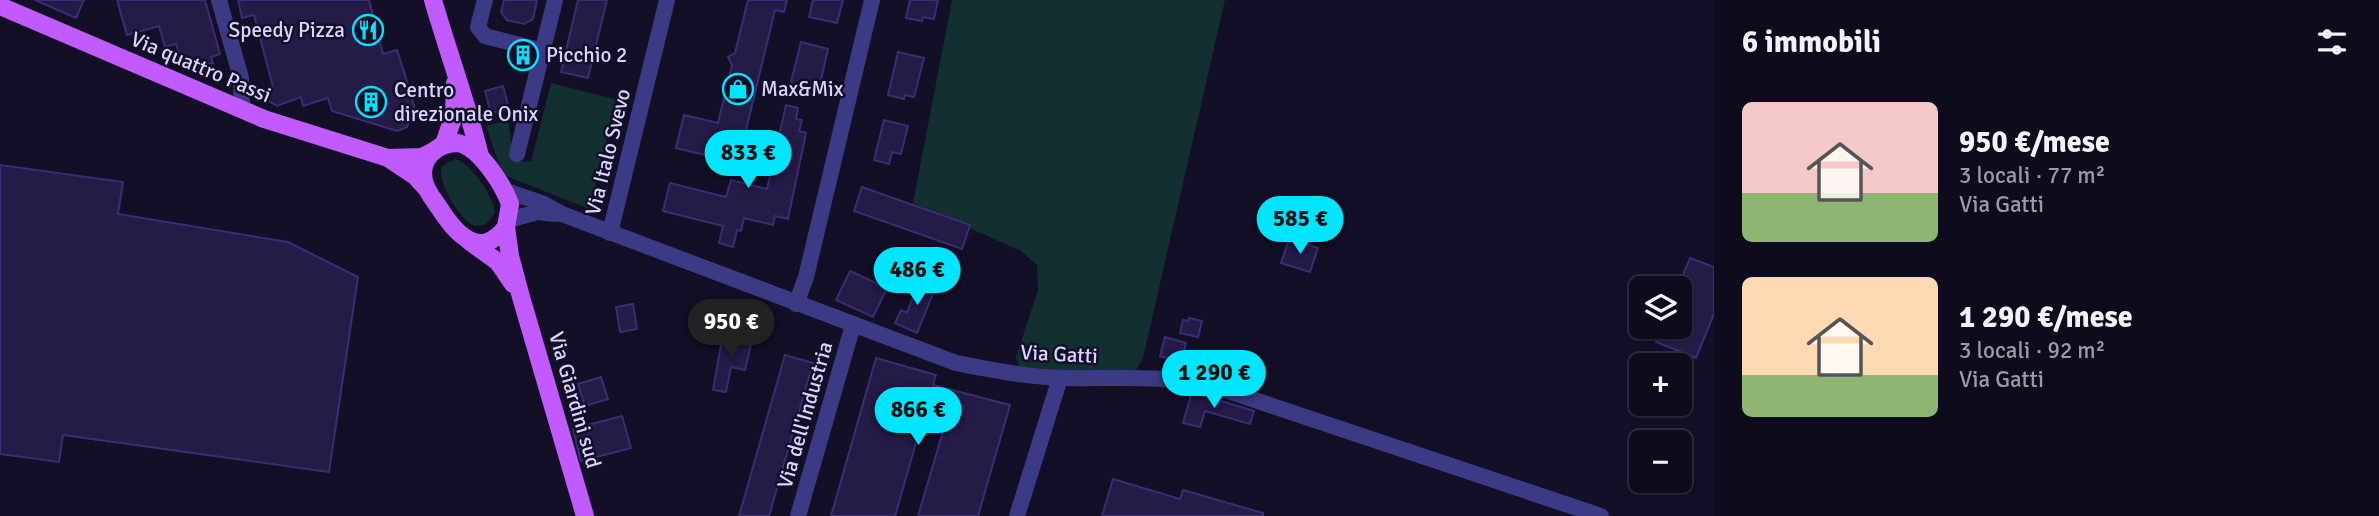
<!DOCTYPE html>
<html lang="it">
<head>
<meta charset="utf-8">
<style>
  :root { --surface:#0e0b1c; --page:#1c1929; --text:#f1f3f6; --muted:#9b9ba3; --line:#2e2b3b; --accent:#00e5ff }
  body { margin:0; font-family:Signika,sans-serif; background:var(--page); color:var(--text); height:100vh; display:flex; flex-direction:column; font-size:26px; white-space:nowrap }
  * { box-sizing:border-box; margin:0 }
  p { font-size:23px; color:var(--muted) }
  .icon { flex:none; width:38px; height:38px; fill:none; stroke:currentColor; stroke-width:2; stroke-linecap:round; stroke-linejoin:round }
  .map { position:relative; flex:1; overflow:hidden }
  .side { display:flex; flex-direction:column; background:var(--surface); width:665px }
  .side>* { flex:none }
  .fabs { position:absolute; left:1629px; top:276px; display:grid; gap:14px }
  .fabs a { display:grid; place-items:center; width:63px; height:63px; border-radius:10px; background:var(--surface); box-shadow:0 2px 5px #0004,0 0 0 2px var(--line); font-size:35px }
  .price { position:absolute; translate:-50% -60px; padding:0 16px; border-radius:24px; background:var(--accent); color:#111; font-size:23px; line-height:46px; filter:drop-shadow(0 2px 4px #0008) }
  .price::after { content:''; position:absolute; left:50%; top:42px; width:21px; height:16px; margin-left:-10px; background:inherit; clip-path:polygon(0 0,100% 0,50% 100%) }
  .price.current { background:#222; color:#fff }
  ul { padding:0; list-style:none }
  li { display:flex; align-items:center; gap:21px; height:175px; padding:0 28px }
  li span { display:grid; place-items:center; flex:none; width:196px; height:140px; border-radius:10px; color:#555 }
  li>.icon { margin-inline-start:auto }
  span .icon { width:84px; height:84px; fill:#fffc; stroke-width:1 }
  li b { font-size:30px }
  h2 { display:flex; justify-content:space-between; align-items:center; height:84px; padding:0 28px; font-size:30px }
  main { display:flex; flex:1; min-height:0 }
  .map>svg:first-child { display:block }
  .green { fill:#12302f }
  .building { fill:#241b47; stroke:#3b2d73; stroke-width:2 }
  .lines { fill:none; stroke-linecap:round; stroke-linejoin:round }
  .minor { stroke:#3d3a85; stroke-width:16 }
  .major { stroke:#c25bff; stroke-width:18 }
  .labels { text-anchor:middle; stroke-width:5; stroke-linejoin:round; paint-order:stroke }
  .poi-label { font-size:21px; fill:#d9d4ff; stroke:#130f26; text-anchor:start }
  .street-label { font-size:21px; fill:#d9d4ff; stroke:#130f26 }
</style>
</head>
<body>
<main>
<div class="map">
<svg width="1714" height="516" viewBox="0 0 1714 516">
  <rect width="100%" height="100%" fill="#130f26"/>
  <g class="green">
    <polygon points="952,0 1225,0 1143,358 1135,372 1028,372 1019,366 1016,357 1038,290 1037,265 1021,251 913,203"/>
    <polygon points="551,83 617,100 589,209 507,176 499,164 486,126 508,120 514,161 531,162"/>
    <path d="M 455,159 C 470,162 495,198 495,213 L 485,225 C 479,226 473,227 468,222 C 457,213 436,180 442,166 Z"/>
  </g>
  <g class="building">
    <polygon points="35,0 84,0 76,18"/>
    <polygon points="117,0 205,0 220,54 211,57 213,63 197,68 194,59 182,62 176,44 165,47 159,26 127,35"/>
    <polygon points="238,0 369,0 383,54 397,50 405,75 416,113 411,115 407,127 397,131 332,111 328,98 303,106 301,97 277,106 267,100 263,90 273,87 254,15 242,18"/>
    <polygon points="504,0 537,0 533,19 524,24 507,20 501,12"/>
    <polygon points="578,0 607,0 588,78 561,72"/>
    <polygon points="748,0 787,0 784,12 775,10 738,163 676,148 684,115 718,123 732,65 728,57 735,53"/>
    <polygon points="813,0 843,0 837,23 809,17"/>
    <polygon points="910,0 938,0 934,19 923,17 922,21 906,18"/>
    <polygon points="801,42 828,49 818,93 790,86"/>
    <polygon points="898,52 924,58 914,97 905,95 904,99 888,95"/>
    <polygon points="503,86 509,109 491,113 485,91"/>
    <polygon points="786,105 798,108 796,119 802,120 799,131 806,133 788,219 775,216 773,225 744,218 741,231 737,230 733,247 719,243 723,226 663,211 670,183 726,197 731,180 767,189"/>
    <polygon points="884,120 908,126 901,154 892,152 889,164 874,160"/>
    <polygon points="0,165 123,182 118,214 288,242 358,277 329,472 63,435 59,462 0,454"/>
    <polygon points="862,187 970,225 962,249 854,211"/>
    <polygon points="1295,241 1318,248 1310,272 1281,263 1288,242 1294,243"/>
    <polygon points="1690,258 1714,267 1714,314 1696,358 1656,342 1662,327 1680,327 1680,289 1677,289"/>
    <polygon points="850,271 887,288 873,317 836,300"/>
    <polygon points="919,280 936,286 917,333 895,323 901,310 907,313"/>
    <polygon points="633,304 637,329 620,332 616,307"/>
    <polygon points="1189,318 1202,321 1198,337 1180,333 1183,320 1188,321"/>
    <polygon points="723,334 752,340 745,370 731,367 726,392 713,390"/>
    <polygon points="1165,337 1186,343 1181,362 1160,356"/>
    <polygon points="785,355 813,363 769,516 739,516"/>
    <polygon points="876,358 936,375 933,385 1010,405 978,516 918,516 952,401 930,394 895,516 831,516"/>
    <polygon points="601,377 608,399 585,406 578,384"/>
    <polygon points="1192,392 1254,411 1250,424 1205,411 1200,427 1183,423"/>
    <polygon points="622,416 631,448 581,461 573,429"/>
    <polygon points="1113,479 1180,499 1183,490 1263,513 1263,516 1102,516"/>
  </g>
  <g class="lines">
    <g class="minor">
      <polyline points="219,0 241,78 242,109"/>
      <polyline points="485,0 478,27 485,36 543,51"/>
      <polyline points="517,154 555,0"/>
      <path d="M 503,190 L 542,203 L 562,214 L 956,363 C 992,370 1027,377 1063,378 C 1111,379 1159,375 1207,384 L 1601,516"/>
      <polyline points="509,220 537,212 556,214"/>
      <polyline points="610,233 667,0"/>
      <polyline points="796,304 806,277 872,0"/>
      <polyline points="798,516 853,325"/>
      <polyline points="1017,516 1060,378"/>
    </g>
    <g class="major">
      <path d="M 433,0 C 448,52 467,103 480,156"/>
      <polyline points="0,6 264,119 388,158 422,157 432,152"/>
      <path d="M 458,143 C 479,147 503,184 510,204 L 506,227 C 480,261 456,234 440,209 C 434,200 426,191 424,181 C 419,158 437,143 458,143 Z"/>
      <polyline points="444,144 454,115 455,83"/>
      <polyline points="388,158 415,176 426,188"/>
      <polyline points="506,227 510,256 521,297 585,516"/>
      <polyline points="469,241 498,262 513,284"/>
    </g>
  </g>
  <defs>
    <g id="restaurant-ring" transform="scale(1.575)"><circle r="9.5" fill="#130f26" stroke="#00e5ff" stroke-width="1.5"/><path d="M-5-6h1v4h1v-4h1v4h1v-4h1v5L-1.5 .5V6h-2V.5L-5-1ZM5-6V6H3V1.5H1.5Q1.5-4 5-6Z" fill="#00e5ff"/></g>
    <g id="building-ring" transform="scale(1.575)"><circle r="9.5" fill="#130f26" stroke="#00e5ff" stroke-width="1.5"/><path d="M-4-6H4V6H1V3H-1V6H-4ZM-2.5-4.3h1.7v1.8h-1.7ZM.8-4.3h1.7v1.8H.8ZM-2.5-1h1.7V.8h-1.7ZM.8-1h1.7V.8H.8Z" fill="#00e5ff"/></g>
    <g id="shop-ring" transform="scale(1.575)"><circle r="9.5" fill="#130f26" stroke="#00e5ff" stroke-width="1.5"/><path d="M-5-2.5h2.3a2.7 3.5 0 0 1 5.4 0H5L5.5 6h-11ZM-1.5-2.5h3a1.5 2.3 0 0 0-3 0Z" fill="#00e5ff"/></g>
  </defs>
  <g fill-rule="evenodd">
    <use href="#restaurant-ring" x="368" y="30"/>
    <use href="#building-ring" x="523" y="55"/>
    <use href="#shop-ring" x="738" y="89"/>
    <use href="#building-ring" x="371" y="102"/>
  </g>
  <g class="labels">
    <g class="poi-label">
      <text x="345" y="37" text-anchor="end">Speedy Pizza</text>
      <text x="546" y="62">Picchio 2</text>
      <text x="761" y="96">Max&amp;Mix</text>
      <text x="394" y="97">Centro<tspan x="394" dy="24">direzionale Onix</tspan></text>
    </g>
    <g class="street-label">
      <text transform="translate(201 67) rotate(23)" y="7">Via quattro Passi</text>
      <text transform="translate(608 152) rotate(-76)" y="7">Via Italo Svevo</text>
      <text transform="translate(1059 354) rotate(3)" y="7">Via Gatti</text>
      <text transform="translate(575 400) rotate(74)" y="7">Via Giardini sud</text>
      <text transform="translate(805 415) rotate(-74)" y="7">Via dell'Industria</text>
    </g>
  </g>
</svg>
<div class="fabs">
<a><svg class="icon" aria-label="layers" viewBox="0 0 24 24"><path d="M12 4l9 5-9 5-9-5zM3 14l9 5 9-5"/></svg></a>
<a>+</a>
<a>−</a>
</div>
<b class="price" style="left:748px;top:190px">833 €</b>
<b class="price" style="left:1300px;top:256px">585 €</b>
<b class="price" style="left:917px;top:307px">486 €</b>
<b class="price current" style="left:731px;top:359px">950 €</b>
<b class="price" style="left:1214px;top:410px">1 290 €</b>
<b class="price" style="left:918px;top:447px">866 €</b>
</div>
<section class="side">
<h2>6 immobili<svg class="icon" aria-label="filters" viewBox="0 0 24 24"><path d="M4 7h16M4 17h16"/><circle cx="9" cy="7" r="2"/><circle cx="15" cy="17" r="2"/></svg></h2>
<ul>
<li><span style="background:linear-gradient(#f6c9c9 65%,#8fb573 0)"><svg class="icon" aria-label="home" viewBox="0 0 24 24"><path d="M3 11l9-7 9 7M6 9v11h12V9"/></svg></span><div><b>950 €/mese</b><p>3 locali · 77 m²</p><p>Via Gatti</p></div></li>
<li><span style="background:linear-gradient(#ffd9b3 70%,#8fb573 0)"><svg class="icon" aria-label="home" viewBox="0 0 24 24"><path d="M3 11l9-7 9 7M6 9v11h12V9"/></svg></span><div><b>1 290 €/mese</b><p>3 locali · 92 m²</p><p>Via Gatti</p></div></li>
</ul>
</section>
</main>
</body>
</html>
